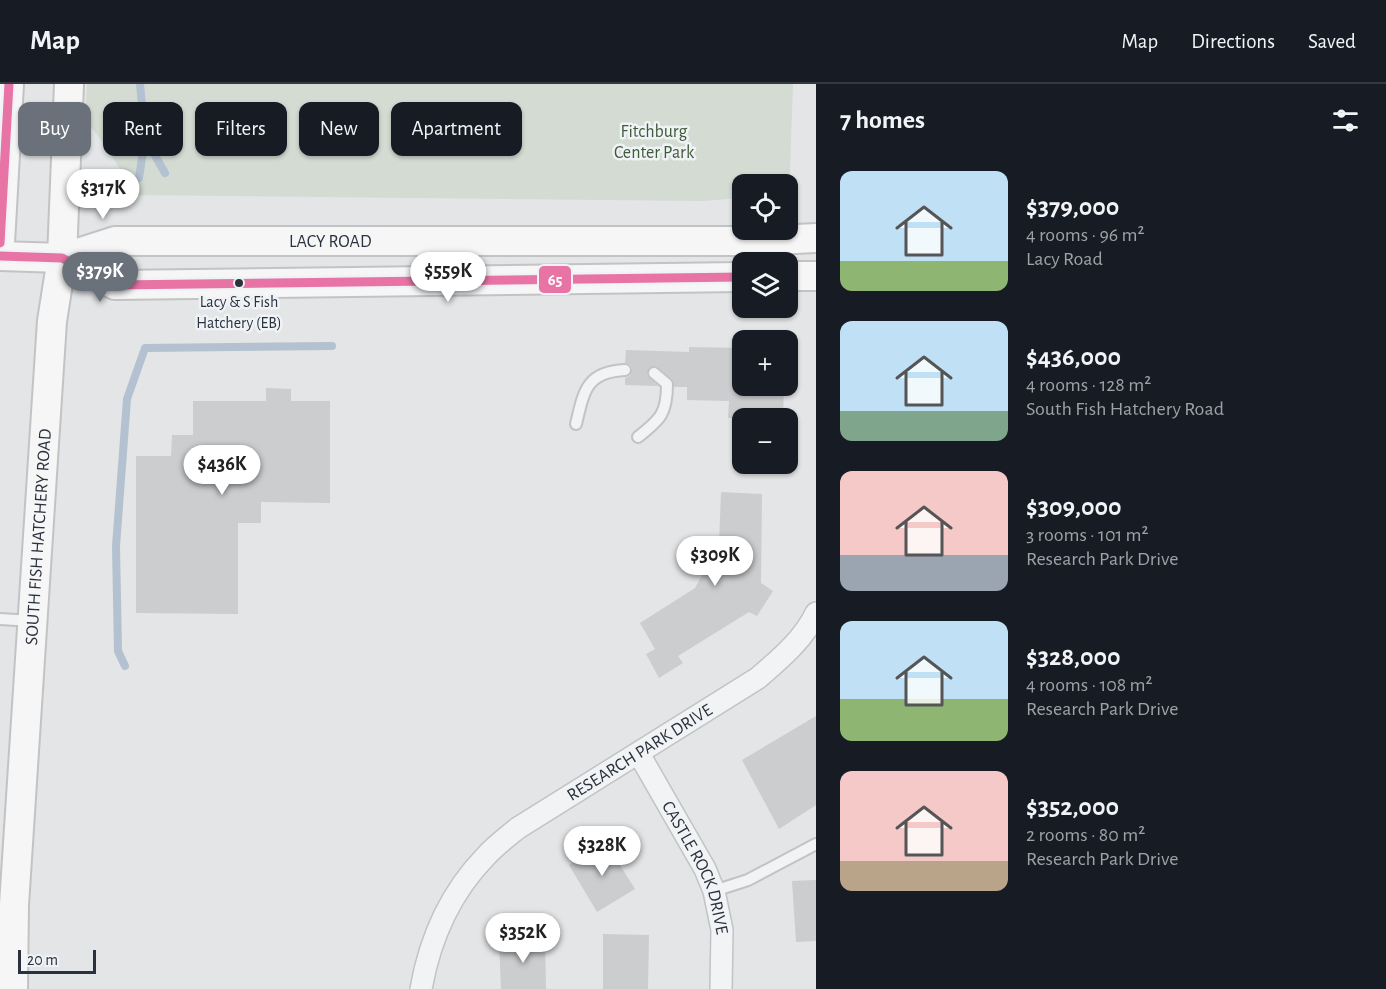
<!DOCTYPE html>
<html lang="en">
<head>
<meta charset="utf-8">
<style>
  :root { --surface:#171b24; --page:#20242c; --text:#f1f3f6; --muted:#9ea1a6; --line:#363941; --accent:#6b717a }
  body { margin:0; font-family:"Alegreya Sans",sans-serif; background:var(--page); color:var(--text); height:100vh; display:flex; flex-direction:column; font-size:22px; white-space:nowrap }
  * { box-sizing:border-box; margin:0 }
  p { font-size:20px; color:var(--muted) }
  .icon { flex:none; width:33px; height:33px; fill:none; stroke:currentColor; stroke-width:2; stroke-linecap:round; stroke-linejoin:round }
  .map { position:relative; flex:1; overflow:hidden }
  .panel { display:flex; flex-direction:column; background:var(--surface); width:570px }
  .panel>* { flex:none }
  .hud { position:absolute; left:18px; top:18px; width:570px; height:54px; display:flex; gap:12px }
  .tools { position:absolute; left:732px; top:90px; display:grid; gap:12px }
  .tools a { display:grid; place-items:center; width:66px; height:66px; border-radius:12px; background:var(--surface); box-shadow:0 2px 4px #0004; font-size:30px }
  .scale { position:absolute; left:18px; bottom:15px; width:78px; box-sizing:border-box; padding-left:6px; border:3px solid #2b323f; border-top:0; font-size:16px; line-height:21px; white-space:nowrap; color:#2b323f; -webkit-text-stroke:4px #f0f3f6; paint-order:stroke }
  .price { position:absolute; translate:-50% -51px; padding:0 14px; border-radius:21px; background:#fff; color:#222; font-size:20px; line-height:39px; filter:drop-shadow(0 2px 3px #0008) }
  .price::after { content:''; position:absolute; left:50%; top:36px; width:18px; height:14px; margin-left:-9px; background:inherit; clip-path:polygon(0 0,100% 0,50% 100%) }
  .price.selected { background:var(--accent); color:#fff }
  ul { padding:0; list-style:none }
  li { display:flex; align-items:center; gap:18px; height:150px; padding:0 24px }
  li span { display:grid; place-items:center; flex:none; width:168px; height:120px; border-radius:12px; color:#555 }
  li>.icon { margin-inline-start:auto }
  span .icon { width:72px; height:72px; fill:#fffc; stroke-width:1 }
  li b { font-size:26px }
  h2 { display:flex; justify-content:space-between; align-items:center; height:72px; padding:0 24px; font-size:26px }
  .tag { padding:0 21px; border-radius:12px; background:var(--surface); box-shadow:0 2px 4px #0004; font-size:21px; line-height:54px }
  .tag.selected { background:var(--accent); color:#fff }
  header { display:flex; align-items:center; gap:36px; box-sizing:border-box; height:84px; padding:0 30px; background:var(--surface); border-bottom:2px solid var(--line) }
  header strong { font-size:28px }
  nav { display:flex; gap:33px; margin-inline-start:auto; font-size:21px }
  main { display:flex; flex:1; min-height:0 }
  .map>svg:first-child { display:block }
  .green { fill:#d3dbd3 }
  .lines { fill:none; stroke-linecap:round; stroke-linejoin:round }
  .stream { stroke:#b3c1d0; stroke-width:8 }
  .building { fill:#cbcdcf }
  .lane-casing { stroke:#c1c3c5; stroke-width:14 }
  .street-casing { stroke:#c1c3c5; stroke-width:24 }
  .secondary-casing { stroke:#c1c3c5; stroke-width:32 }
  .lane { stroke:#f1f3f4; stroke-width:10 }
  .street { stroke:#f1f3f4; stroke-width:21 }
  .secondary { stroke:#f6f6f6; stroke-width:28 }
  .bus-1-casing { stroke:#f0f3f6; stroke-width:14 }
  .bus-1 { stroke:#e774a5; stroke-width:9 }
  .bus-dot { fill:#2b323f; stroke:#f0f3f6; stroke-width:2 }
  .labels { text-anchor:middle; stroke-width:5; stroke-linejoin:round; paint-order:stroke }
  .bus-label { font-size:16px; fill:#2b323f; stroke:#f0f3f6 }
  .park-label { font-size:18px; fill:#3f5a39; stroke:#f0f3f6 }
  .street-label { font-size:18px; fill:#2b323f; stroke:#f0f3f6 }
  .line-badge { stroke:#f0f3f6; stroke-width:2 }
  .badge-label { font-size:16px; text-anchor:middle; font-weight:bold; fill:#fff }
</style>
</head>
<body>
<header>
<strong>Map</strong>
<nav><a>Map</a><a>Directions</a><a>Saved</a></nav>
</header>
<main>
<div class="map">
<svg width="816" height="905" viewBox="0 0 816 905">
  <rect width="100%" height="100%" fill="#e3e5e7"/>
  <polygon class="green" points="87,0 793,0 789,111 788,111 788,100 742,100 742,114 702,117 136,111 107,64 85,35"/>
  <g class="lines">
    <g class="stream">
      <polyline points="145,54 165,89"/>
      <polyline points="139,94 145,54 140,0"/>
      <polyline points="125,582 118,567 116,462 127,315 145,264 332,262"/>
    </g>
  </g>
  <g class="building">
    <polygon points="689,263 742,264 742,302 784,302 783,334 728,334 729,317 687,316 687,303 674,303 672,295 656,282 649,284 647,291 658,302 625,301 625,294 630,292 632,286 631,281 625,279 626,266 689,268"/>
    <polygon points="266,304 291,305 291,317 330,317 330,419 261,418 261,439 238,439 238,530 136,529 136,372 171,372 172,351 193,351 193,317 266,317"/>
    <polygon points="721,408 762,410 761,499 773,507 757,532 749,528 678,572 683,579 659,594 646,570 655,565 640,539 695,504 719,461"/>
    <polygon points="816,632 816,721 779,745 742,676"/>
    <polygon points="606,759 635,805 597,828 569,781"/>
    <polygon points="816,796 816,857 796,858 792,797"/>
    <polygon points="603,850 649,851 648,905 603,905"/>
    <polygon points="545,855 546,905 501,905 499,857"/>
  </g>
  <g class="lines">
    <g class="lane-casing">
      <g id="lane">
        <path d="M 576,340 C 584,307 586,288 625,286"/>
        <path d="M 638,353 C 661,335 667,329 667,300 L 654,289"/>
        <polyline points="0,535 32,537"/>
        <polyline points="714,807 748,796 816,760"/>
      </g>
    </g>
    <g class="street-casing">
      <g id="street">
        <path id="s1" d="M 639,670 L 705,785 L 714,807 L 722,846 L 721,905"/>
        <path id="s2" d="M 421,905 C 430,854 450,809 486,772 C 495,762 507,753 518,744 L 758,594 C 780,575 804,555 816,529"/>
      </g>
    </g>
    <g class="secondary-casing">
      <g id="secondary">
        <polyline points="0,159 9,0"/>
        <path id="s3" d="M 0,172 L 62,174 L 115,157 L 755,157 L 816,154"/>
        <polyline points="62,174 115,201 742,193"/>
        <polyline points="788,192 816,192"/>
        <path id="s4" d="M 13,905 L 14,821 L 52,237 L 62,174 L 69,0"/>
      </g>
    </g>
    <use href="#lane" class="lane"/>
    <use href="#street" class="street"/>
    <use href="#secondary" class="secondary"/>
    <g class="bus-1-casing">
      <g id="bus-1">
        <polyline points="0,159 9,0"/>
        <polyline points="0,172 62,174 115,201 742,193"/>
      </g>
    </g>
    <use href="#bus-1" class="bus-1"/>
  </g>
  <circle class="bus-dot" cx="239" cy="199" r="5"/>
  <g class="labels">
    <g class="bus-label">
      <text x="239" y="223">Lacy &amp; S Fish<tspan x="239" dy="21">Hatchery (EB)</tspan></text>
    </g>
    <g class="park-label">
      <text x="654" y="53">Fitchburg<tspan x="654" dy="21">Center Park</tspan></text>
    </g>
    <g class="street-label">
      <text dy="6" stroke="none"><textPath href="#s3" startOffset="333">LACY ROAD</textPath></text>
      <text dy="6" stroke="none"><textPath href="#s4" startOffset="453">SOUTH FISH HATCHERY ROAD</textPath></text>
      <text dy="6" stroke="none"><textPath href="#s2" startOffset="336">RESEARCH PARK DRIVE</textPath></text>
      <text dy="6" stroke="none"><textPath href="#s1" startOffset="128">CASTLE ROCK DRIVE</textPath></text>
    </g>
  </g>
  <rect class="line-badge" x="538" y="181" width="34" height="29" rx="6" fill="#e774a5"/>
  <g class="badge-label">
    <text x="555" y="201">65</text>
  </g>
</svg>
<div class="tools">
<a><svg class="icon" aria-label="locate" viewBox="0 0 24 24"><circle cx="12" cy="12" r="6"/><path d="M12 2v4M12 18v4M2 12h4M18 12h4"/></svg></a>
<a><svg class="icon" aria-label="layers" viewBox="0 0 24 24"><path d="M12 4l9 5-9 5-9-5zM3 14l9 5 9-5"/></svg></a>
<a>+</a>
<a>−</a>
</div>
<div class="scale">20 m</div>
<b class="price" style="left:103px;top:136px">$317K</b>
<b class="price selected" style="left:100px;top:219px">$379K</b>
<b class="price" style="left:448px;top:219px">$559K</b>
<b class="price" style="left:222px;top:412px">$436K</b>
<b class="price" style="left:715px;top:503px">$309K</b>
<b class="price" style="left:602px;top:793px">$328K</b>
<b class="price" style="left:523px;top:880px">$352K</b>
<div class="hud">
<a class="tag selected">Buy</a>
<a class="tag">Rent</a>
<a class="tag">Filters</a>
<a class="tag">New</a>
<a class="tag">Apartment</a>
</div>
</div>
<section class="panel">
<h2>7 homes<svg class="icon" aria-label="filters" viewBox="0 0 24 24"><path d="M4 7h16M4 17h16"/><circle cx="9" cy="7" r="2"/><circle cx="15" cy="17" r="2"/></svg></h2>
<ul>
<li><span style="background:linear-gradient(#bfe0f5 75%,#8fb573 0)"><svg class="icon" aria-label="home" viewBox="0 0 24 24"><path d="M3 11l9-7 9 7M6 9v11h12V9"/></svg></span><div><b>$379,000</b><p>4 rooms · 96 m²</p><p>Lacy Road</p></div></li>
<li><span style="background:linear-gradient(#bfe0f5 75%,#7fa58c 0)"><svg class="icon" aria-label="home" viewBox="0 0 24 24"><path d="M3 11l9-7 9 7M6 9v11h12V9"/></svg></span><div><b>$436,000</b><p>4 rooms · 128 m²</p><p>South Fish Hatchery Road</p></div></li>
<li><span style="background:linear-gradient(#f6c9c9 70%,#9aa5b1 0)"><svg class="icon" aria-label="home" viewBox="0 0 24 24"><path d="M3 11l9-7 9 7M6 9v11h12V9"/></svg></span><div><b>$309,000</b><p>3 rooms · 101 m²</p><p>Research Park Drive</p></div></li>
<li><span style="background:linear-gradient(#bfe0f5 65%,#8fb573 0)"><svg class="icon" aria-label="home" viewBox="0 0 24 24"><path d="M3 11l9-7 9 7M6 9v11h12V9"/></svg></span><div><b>$328,000</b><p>4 rooms · 108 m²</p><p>Research Park Drive</p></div></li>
<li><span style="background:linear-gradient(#f6c9c9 75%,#b9a48a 0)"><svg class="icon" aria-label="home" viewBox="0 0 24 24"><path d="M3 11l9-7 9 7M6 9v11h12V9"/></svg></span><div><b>$352,000</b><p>2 rooms · 80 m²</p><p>Research Park Drive</p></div></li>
</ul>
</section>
</main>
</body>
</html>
